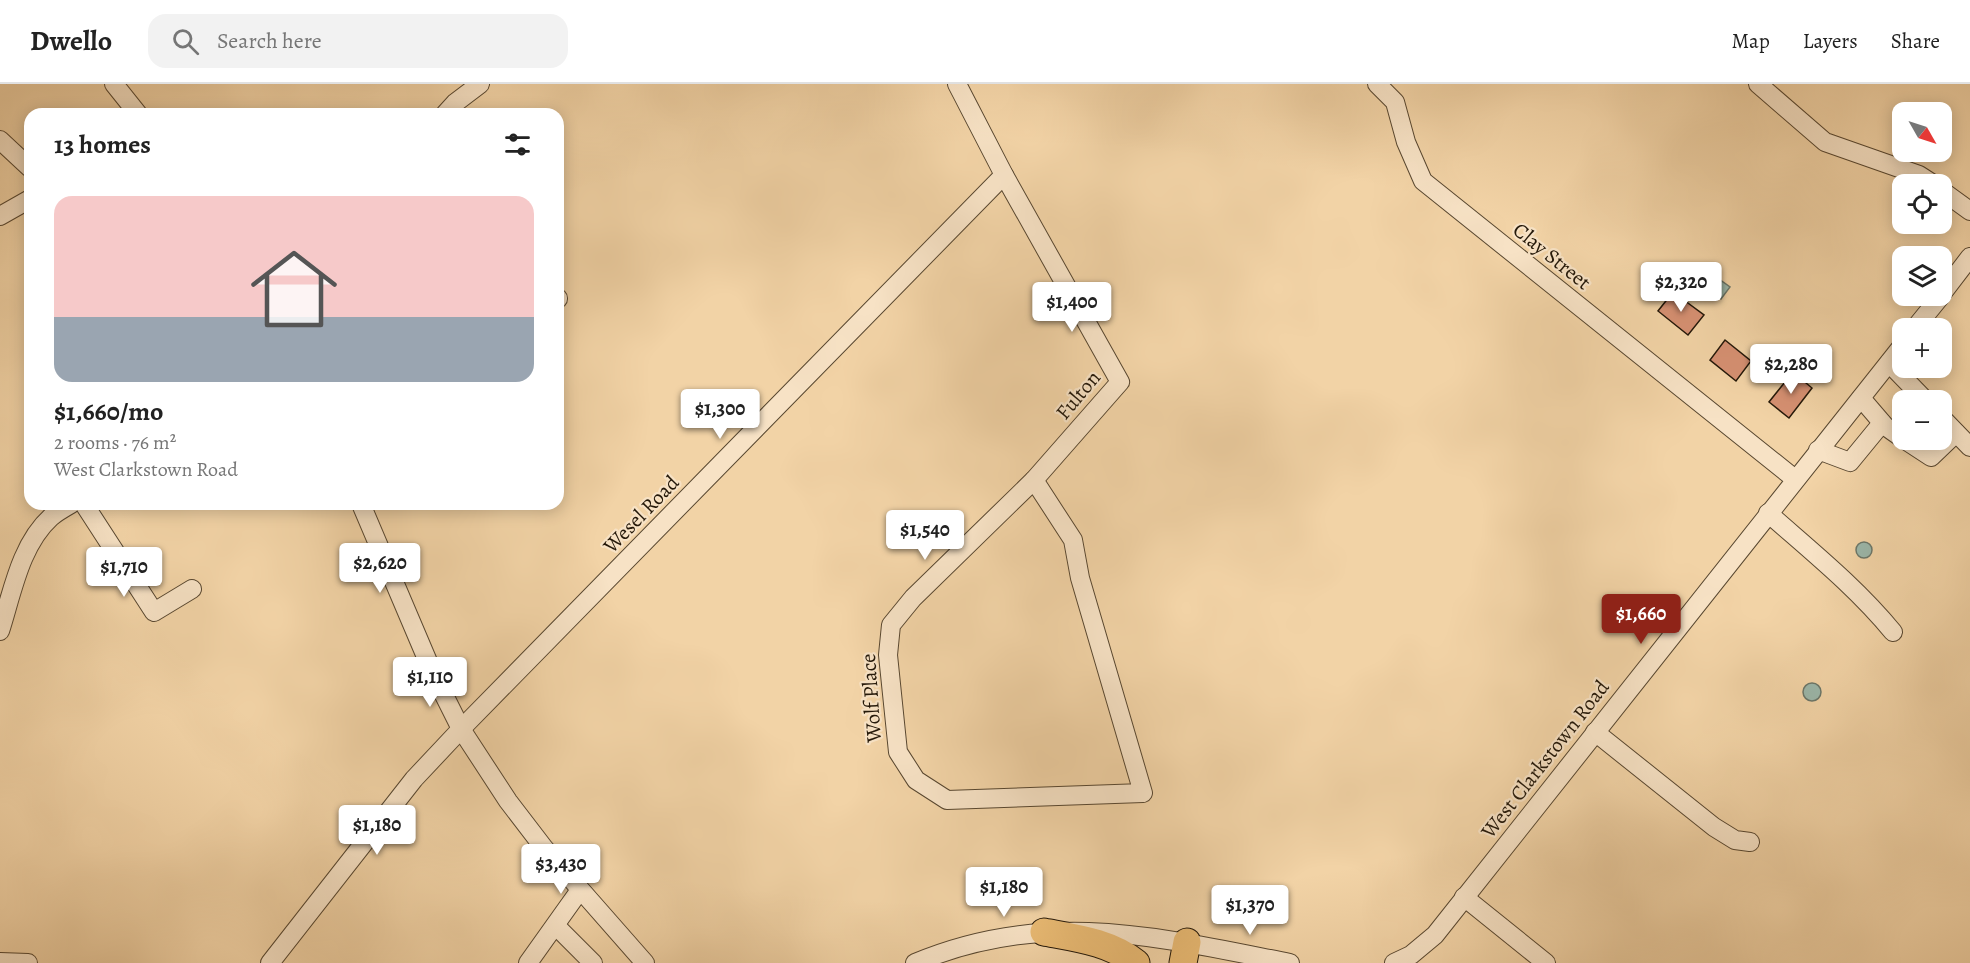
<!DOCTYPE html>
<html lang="en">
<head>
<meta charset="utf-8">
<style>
  :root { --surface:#fff; --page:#f2f2f2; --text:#222; --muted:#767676; --line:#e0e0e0; --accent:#8f2418 }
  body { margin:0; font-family:Alegreya,serif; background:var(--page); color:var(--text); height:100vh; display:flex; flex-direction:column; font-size:22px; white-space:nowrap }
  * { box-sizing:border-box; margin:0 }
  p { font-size:20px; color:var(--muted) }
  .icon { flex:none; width:33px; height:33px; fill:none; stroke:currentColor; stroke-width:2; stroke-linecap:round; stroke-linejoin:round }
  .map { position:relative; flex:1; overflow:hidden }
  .sheet { position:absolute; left:24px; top:24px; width:540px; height:402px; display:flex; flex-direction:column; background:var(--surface); border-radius:18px; box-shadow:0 3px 15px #0003 }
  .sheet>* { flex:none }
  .needle { width:39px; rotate:129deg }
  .fabs { position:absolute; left:1892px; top:18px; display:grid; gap:12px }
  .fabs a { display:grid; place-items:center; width:60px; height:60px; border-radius:12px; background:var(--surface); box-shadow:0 3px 15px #0003; font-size:30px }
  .price { position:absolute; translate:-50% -51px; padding:0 14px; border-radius:6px; background:#fff; color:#222; font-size:20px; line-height:39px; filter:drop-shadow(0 2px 3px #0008) }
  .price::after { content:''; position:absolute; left:50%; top:36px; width:18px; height:14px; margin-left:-9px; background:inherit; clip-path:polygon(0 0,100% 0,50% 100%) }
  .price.active { background:var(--accent); color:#fff }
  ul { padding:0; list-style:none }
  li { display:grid; align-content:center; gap:12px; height:318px; padding:0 30px }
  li+li { border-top:2px solid var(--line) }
  li span { display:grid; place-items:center; height:186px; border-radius:18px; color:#555 }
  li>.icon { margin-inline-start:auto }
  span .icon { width:108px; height:108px; fill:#fffc; stroke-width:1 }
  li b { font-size:26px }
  h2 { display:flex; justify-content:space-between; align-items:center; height:72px; padding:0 30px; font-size:26px }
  header { display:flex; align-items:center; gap:36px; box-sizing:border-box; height:84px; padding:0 30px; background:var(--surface); border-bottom:2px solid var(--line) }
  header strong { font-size:28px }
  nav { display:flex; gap:33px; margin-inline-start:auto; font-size:21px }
  .search { width:420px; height:54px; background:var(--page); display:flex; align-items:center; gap:15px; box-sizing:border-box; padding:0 21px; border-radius:18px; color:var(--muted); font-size:22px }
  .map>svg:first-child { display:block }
  .water { fill:#9bb7aa; stroke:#6b776a; stroke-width:1.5 }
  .building { fill:#d69072; stroke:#241809; stroke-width:1.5 }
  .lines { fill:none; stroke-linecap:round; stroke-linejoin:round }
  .minor-casing { stroke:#584730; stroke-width:20 }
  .highway-casing { stroke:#241809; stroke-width:29 }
  .minor { stroke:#f7e2c5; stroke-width:18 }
  .highway { stroke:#e9ba73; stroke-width:27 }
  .labels { text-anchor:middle; stroke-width:4.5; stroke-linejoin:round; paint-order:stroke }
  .street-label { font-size:21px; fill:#241809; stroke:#f7e2c5 }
</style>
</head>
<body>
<header>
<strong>Dwello</strong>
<div class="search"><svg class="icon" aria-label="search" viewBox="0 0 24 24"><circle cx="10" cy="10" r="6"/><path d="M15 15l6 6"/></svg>Search here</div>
<nav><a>Map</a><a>Layers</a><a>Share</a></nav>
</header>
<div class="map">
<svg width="1970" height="879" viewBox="0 0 1970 879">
  <rect width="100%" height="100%" fill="#f2d3a6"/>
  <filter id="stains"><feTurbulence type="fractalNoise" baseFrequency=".00333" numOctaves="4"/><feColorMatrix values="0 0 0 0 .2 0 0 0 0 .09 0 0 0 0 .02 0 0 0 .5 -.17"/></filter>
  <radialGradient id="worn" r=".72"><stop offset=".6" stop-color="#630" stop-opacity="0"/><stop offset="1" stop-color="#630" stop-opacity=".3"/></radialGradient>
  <g class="water">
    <polygon points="1702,183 1730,203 1721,215 1693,194"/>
    <circle cx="1864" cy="466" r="8"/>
    <circle cx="1812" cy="608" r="9"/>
  </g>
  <g class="building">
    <polygon points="1673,208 1704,231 1688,251 1658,227"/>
    <polygon points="1725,256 1751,277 1736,297 1710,276"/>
    <polygon points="1793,288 1812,304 1789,334 1769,318"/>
  </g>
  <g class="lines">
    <g class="minor-casing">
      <g id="minor">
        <polyline points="114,0 138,30"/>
        <polyline points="957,0 1004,91 1120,298 1034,396"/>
        <polyline points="1377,0 1395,18 1406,58 1423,97 1795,395"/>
        <polyline points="1758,0 1825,58 1919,91 1933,100"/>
        <polyline points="445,30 455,19 480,0"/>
        <polyline points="0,56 30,84"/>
        <polyline points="1941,106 1970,127"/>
        <polyline points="0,132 30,115"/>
        <polyline points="1941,211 1970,173"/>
        <polyline points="558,215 558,214"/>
        <polyline points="1915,244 1941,212"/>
        <polyline points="1889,279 1925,316"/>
        <polyline points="1861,314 1885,342 1902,354"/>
        <polyline points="1941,333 1970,363"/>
        <polyline points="1905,356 1931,373 1956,349"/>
        <polyline points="1818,366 1850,378 1882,339"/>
        <polygon points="1034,396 1073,456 1080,494 1143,709 947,716 916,696 898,668 888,571 891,541 913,514"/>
        <polyline points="84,420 154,528 192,505"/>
        <polyline points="361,420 432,587 461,645 508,717 544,764 645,879"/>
        <path d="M 1768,429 C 1811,467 1856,503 1893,548"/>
        <path d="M 0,547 C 12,510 20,461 51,433 C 57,428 64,424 71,420"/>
        <polyline points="1595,648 1714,743 1735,756 1750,758"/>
        <polyline points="1464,813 1546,879"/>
        <polyline points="556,842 593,879"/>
        <polyline points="0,878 28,879"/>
        <polyline points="270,879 414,695 461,645 1004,91"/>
        <polyline points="528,879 580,806"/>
        <path d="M 915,879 C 1046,824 1158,853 1290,879"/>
        <polyline points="1394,879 1411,871 1435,851 1902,262"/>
      </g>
    </g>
    <g class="highway-casing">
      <g id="highway">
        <path d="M 1044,848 C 1076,854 1110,858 1136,879"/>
        <polyline points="1183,879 1187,858"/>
      </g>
    </g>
    <use href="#minor" class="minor"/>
    <use href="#highway" class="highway"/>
  </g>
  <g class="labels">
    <g class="street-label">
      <text transform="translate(1552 172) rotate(39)" y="7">Clay Street</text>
      <text transform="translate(1078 311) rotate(-50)" y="7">Fulton</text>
      <text transform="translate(641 430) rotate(-46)" y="7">Wesel Road</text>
      <text transform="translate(871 614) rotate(-94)" y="7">Wolf Place</text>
      <text transform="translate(1545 675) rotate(-52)" y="7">West Clarkstown Road</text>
    </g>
  </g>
  <rect width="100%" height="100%" filter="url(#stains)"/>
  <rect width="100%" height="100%" fill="url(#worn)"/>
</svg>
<div class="fabs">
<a><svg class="needle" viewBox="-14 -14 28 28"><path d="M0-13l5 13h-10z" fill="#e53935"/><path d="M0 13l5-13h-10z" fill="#767676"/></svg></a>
<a><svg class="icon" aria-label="locate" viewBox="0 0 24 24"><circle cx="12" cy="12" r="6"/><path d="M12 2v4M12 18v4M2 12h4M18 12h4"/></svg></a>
<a><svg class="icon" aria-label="layers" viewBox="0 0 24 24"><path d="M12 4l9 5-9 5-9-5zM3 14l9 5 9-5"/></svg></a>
<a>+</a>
<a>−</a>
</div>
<b class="price" style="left:1681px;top:229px">$2,320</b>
<b class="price" style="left:1072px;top:249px">$1,400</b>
<b class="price" style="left:1791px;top:311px">$2,280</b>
<b class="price" style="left:720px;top:356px">$1,300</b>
<b class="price" style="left:925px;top:477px">$1,540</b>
<b class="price" style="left:380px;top:510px">$2,620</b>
<b class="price" style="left:124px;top:514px">$1,710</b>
<b class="price active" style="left:1641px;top:561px">$1,660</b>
<b class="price" style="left:430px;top:624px">$1,110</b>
<b class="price" style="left:377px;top:772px">$1,180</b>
<b class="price" style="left:561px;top:811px">$3,430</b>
<b class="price" style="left:1004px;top:834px">$1,180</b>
<b class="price" style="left:1250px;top:852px">$1,370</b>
<section class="sheet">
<h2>13 homes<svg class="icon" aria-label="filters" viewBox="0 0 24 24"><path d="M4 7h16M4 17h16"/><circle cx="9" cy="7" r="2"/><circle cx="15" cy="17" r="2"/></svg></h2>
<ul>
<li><span style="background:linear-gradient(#f6c9c9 65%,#9aa5b1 0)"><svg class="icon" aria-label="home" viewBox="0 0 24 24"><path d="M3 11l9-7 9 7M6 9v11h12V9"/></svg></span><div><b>$1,660/mo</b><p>2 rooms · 76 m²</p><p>West Clarkstown Road</p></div></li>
</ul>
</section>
</div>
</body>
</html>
